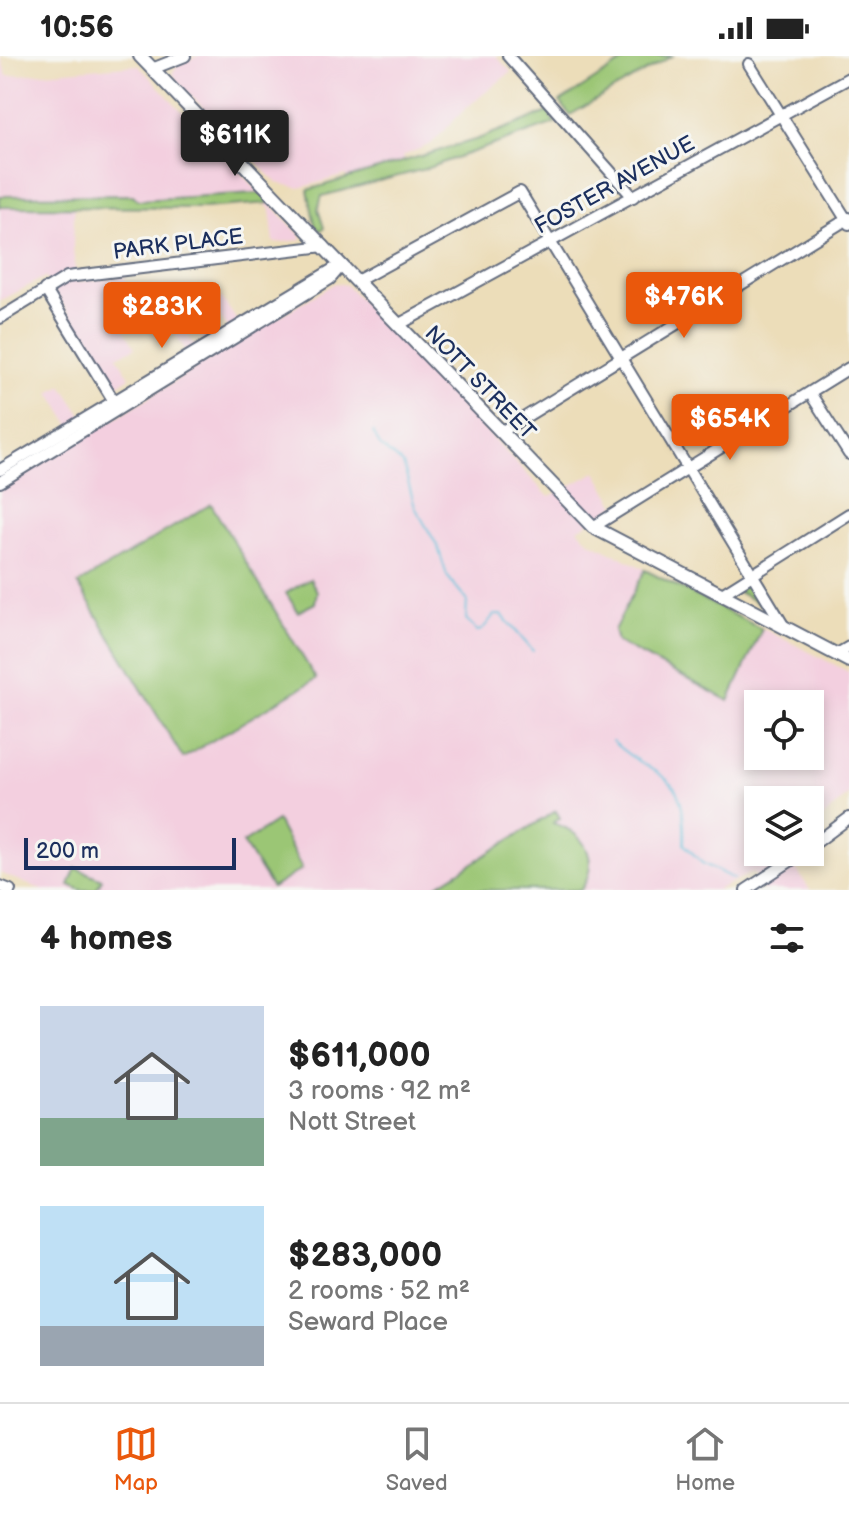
<!DOCTYPE html>
<html lang="en">
<head>
<meta charset="utf-8">
<style>
  :root { --surface:#fff; --page:#f6f6f6; --text:#222; --muted:#767676; --line:#e0e0e0; --accent:#ea580c }
  body { margin:0; font-family:"Balsamiq Sans",sans-serif; background:var(--page); color:var(--text); height:100vh; display:flex; flex-direction:column; font-size:30px; white-space:nowrap }
  * { box-sizing:border-box; margin:0 }
  p { font-size:26px; color:var(--muted) }
  .icon { flex:none; width:44px; height:44px; fill:none; stroke:currentColor; stroke-width:2; stroke-linecap:round; stroke-linejoin:round }
  .map { position:relative; height:834px; overflow:hidden }
  .panel { display:flex; flex-direction:column; background:var(--surface); flex:1 }
  .panel>* { flex:none }
  .controls { position:absolute; left:744px; top:634px; display:grid; gap:16px }
  .controls a { display:grid; place-items:center; width:80px; height:80px; border-radius:0px; background:var(--surface); box-shadow:0 4px 12px #0003; font-size:40px }
  .scale { position:absolute; left:24px; bottom:20px; width:212px; box-sizing:border-box; padding-left:8px; border:4px solid #1b2f5e; border-top:0; font-size:22px; line-height:28px; white-space:nowrap; color:#1b2f5e; -webkit-text-stroke:6px #f6f6f2; paint-order:stroke }
  .price { position:absolute; translate:-50% -68px; padding:0 18px; border-radius:8px; background:var(--accent); color:#fff; font-size:26px; line-height:52px; filter:drop-shadow(0 2px 4px #0008) }
  .price::after { content:''; position:absolute; left:50%; top:48px; width:24px; height:18px; margin-left:-12px; background:inherit; clip-path:polygon(0 0,100% 0,50% 100%) }
  .price.on { background:#222; color:#fff }
  ul { padding:0; list-style:none }
  li { display:flex; align-items:center; gap:24px; height:200px; padding:0 40px }
  li span { display:grid; place-items:center; flex:none; width:224px; height:160px; border-radius:0px; color:#555 }
  li>.icon { margin-inline-start:auto }
  span .icon { width:96px; height:96px; fill:#fffc; stroke-width:1 }
  li b { font-size:34px }
  h2 { display:flex; justify-content:space-between; align-items:center; height:96px; padding:0 40px; font-size:34px }
  .status { display:flex; justify-content:space-between; align-items:center; height:56px; padding:0 40px; background:var(--surface); direction:ltr }
  .status svg { height:22px; fill:currentColor }
  .dock { display:flex; justify-content:space-around; align-items:center; height:112px; border-top:2px solid var(--line); background:var(--surface); font-size:22px; color:var(--muted) }
  .dock a { display:grid; justify-items:center; gap:4px }
  .dock .on { color:var(--accent) }
  .map>svg:first-child { display:block }
  .built { fill:#f3cfdf; fill-rule:evenodd }
  .green { fill:#9bc674; stroke:#5b7a69; stroke-width:2 }
  .lines { fill:none; stroke-linecap:round; stroke-linejoin:round }
  .stream { stroke:#5bbdd9; stroke-width:2 }
  .minor-casing { stroke:#646c7e; stroke-width:14 }
  .major-casing { stroke:#646c7e; stroke-width:16 }
  .minor { stroke:#fff; stroke-width:10 }
  .major { stroke:#fff; stroke-width:12 }
  .labels { text-anchor:middle; stroke-width:6; stroke-linejoin:round; paint-order:stroke }
  .street-label { font-size:22px; fill:#1b2f5e; stroke:#f6f6f2 }
</style>
</head>
<body>
<div class="status"><b>10:56</b><svg viewBox="0 0 49 12"><path d="M0 12V9h3v3zM5 12V6h3v6zM10 12V3h3v9zM15 12V0h3v12zM26 1h20v11H26zM47 4h2v5h-2z"/></svg></div>
<div class="map">
<svg width="849" height="834" viewBox="0 0 849 834">
  <rect width="100%" height="100%" fill="#f6f6f2"/>
  <filter id="ink" filterUnits="userSpaceOnUse"><feTurbulence type="fractalNoise" baseFrequency=".0125" numOctaves="2"/><feDisplacementMap in="SourceGraphic" scale="16" xChannelSelector="R" yChannelSelector="G"/><feConvolveMatrix kernelMatrix="1 2 1 2 8 2 1 2 1" color-interpolation-filters="sRGB"/></filter>
  <filter id="wash" filterUnits="userSpaceOnUse"><feTurbulence type="fractalNoise" baseFrequency=".006" numOctaves="4" result="noise"/><feDisplacementMap in="SourceGraphic" scale="32" xChannelSelector="R" yChannelSelector="G"/><feGaussianBlur stdDeviation="1.8" result="paint"/><feColorMatrix in="noise" values="0 0 0 0 0 0 0 0 0 0 0 0 0 0 0 0 0 1.4 0 .05"/><feComposite in="paint" operator="in"/></filter>
  <g filter="url(#wash)">
    <rect width="100%" height="100%" fill="#ecddb9"/>
    <g class="built">
      <polygon points="0,0 7,20 138,9 302,181 301,184 274,187 270,153 255,137 138,144 75,138 73,191 76,226 125,220 132,260 120,266 135,292 117,300 130,321 116,330 45,221 0,245"/>
      <polygon points="198,0 496,0 511,16 466,52 431,88 403,100 404,104 350,123 345,119 300,132 277,127 178,26 172,17 178,9"/>
      <path d="M 335,227 L 346,229 L 549,441 L 596,416 L 616,450 L 578,473 L 589,485 L 849,616 L 849,738 L 810,773 L 810,744 L 758,744 L 758,796 L 785,796 L 810,834 L 764,834 L 753,816 L 717,834 L 42,834 L 0,817 L 0,433 L 79,384 L 50,336 L 62,329 L 93,376 L 196,312 L 170,269 L 178,263 L 205,306 L 214,301 L 185,256 L 194,251 L 223,295 L 237,286 L 212,248 L 222,242 L 247,280 ZM 758,648 L 810,648 L 810,700 L 758,700 Z"/>
    </g>
    <g class="green">
      <polygon points="632,0 672,0 570,59 560,46"/>
      <polygon points="548,56 555,67 425,113 322,140 318,153 324,172 320,175 315,169 308,134 478,83"/>
      <polygon points="255,137 261,137 270,147 204,152 0,151 0,140 133,139 138,144"/>
      <polygon points="211,448 316,623 183,702 78,528"/>
      <polygon points="645,514 762,573 729,645 617,586 614,574"/>
      <polygon points="310,523 317,535 315,547 298,556 286,537"/>
      <polygon points="751,524 766,550 766,551 738,536"/>
      <path d="M 556,755 L 560,762 L 553,767 C 585,777 601,803 581,834 L 430,834 Z"/>
      <polygon points="277,765 302,813 272,832 243,787"/>
      <polygon points="76,812 102,823 96,834 81,834 69,829"/>
    </g>
    <g class="lines">
      <g class="stream">
        <polyline points="373,376 380,390 403,408 415,451 438,491 447,520 467,544 466,563 477,575 482,574 494,559 502,559 533,595"/>
        <path d="M 612,685 C 657,727 687,710 684,788 L 702,807 L 734,823"/>
      </g>
    </g>
  </g>
  <g filter="url(#ink)">
    <g class="lines">
      <g class="minor-casing">
        <g id="minor">
          <polyline points="508,0 633,141"/>
          <polyline points="749,8 849,168"/>
          <polyline points="152,13 185,0"/>
          <polyline points="357,225 520,136 783,569"/>
          <polyline points="45,233 115,347"/>
          <polyline points="0,262 67,221 324,190"/>
          <polyline points="398,269 849,22"/>
          <polyline points="810,337 849,398"/>
          <polyline points="501,376 849,162"/>
          <polyline points="0,414 340,209"/>
          <polyline points="0,426 330,223 342,209"/>
          <polyline points="593,471 849,312"/>
          <polyline points="722,538 849,458"/>
          <polyline points="837,598 849,591"/>
          <polyline points="810,791 849,762"/>
          <polyline points="0,830 10,834"/>
          <polyline points="746,834 804,796"/>
        </g>
      </g>
      <g class="major-casing">
        <polyline id="major" points="140,0 593,471 849,605"/>
      </g>
      <use href="#minor" class="minor"/>
      <use href="#major" class="major"/>
    </g>
  </g>
  <g class="labels">
    <g class="street-label">
      <text transform="translate(614 128) rotate(-29)" y="8">FOSTER AVENUE</text>
      <text transform="translate(178 187) rotate(-7)" y="8">PARK PLACE</text>
      <text transform="translate(481 326) rotate(46)" y="8">NOTT STREET</text>
    </g>
  </g>
</svg>
<div class="controls">
<a><svg class="icon" aria-label="locate" viewBox="0 0 24 24"><circle cx="12" cy="12" r="6"/><path d="M12 2v4M12 18v4M2 12h4M18 12h4"/></svg></a>
<a><svg class="icon" aria-label="layers" viewBox="0 0 24 24"><path d="M12 4l9 5-9 5-9-5zM3 14l9 5 9-5"/></svg></a>
</div>
<div class="scale">200 m</div>
<b class="price on" style="left:235px;top:122px">$611K</b>
<b class="price" style="left:684px;top:284px">$476K</b>
<b class="price" style="left:162px;top:294px">$283K</b>
<b class="price" style="left:730px;top:406px">$654K</b>
</div>
<section class="panel">
<h2>4 homes<svg class="icon" aria-label="filters" viewBox="0 0 24 24"><path d="M4 7h16M4 17h16"/><circle cx="9" cy="7" r="2"/><circle cx="15" cy="17" r="2"/></svg></h2>
<ul>
<li><span style="background:linear-gradient(#c9d6e8 70%,#7fa58c 0)"><svg class="icon" aria-label="home" viewBox="0 0 24 24"><path d="M3 11l9-7 9 7M6 9v11h12V9"/></svg></span><div><b>$611,000</b><p>3 rooms · 92 m²</p><p>Nott Street</p></div></li>
<li><span style="background:linear-gradient(#bfe0f5 75%,#9aa5b1 0)"><svg class="icon" aria-label="home" viewBox="0 0 24 24"><path d="M3 11l9-7 9 7M6 9v11h12V9"/></svg></span><div><b>$283,000</b><p>2 rooms · 52 m²</p><p>Seward Place</p></div></li>
</ul>
</section>
<nav class="dock">
<a class="on"><svg class="icon" aria-label="map" viewBox="0 0 24 24"><path d="M3 6l6-2 6 2 6-2v14l-6 2-6-2-6 2zM9 4v14M15 6v14"/></svg>Map</a>
<a><svg class="icon" aria-label="saved" viewBox="0 0 24 24"><path d="M7 4h10v16l-5-4-5 4z"/></svg>Saved</a>
<a><svg class="icon" aria-label="home" viewBox="0 0 24 24"><path d="M3 11l9-7 9 7M6 9v11h12V9"/></svg>Home</a>
</nav>
</body>
</html>
